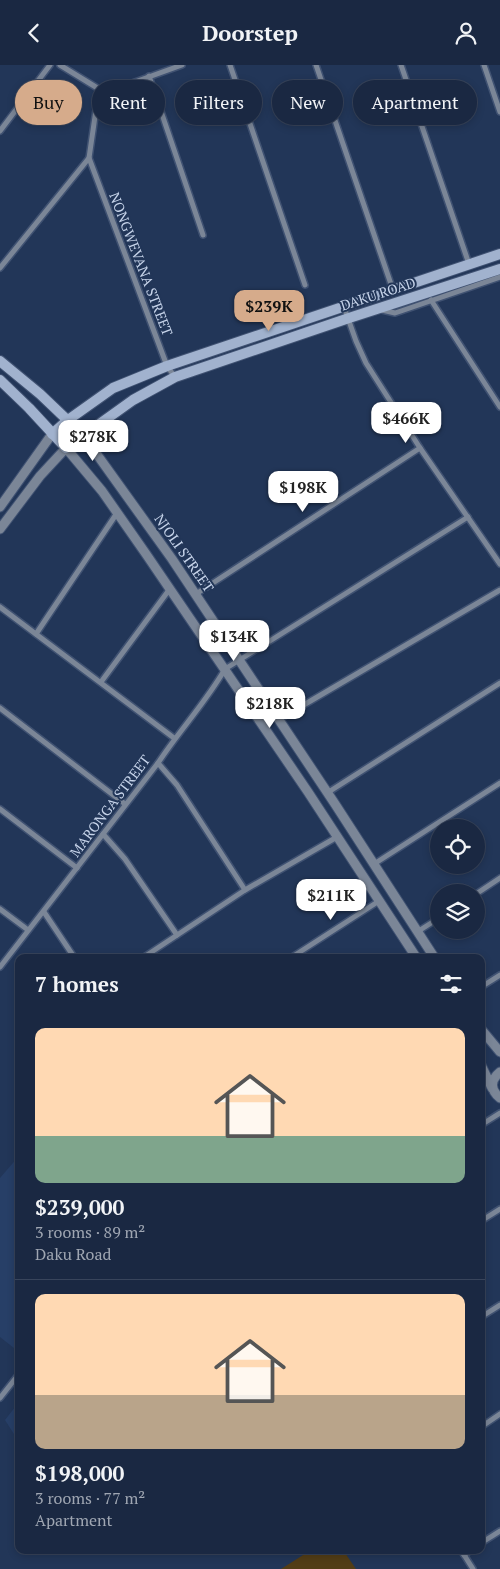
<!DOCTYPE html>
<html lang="en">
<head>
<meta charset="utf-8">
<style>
  :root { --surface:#1a2842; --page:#233049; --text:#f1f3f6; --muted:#9fa6b2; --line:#38445b; --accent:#d6ab8b }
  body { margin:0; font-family:"PT Serif",serif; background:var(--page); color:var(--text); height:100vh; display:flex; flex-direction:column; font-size:19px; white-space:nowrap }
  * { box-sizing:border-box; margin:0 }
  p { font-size:16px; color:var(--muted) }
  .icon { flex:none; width:28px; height:28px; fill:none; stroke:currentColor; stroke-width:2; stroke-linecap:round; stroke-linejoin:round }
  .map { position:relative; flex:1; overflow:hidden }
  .drawer { position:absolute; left:15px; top:889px; width:470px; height:600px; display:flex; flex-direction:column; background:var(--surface); border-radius:10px; box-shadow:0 2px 8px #0003,0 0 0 1px var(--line) }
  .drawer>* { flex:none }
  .banner { position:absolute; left:15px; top:15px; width:470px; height:45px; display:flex; gap:10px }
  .controls { position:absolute; left:430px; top:754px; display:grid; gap:10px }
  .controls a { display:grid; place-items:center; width:55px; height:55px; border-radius:50%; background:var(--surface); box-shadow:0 2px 8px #0003,0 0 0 1px var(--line); font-size:25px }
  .price { position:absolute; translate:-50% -42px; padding:0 11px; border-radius:10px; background:#fff; color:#222; font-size:16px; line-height:32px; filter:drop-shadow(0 1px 2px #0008) }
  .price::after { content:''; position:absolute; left:50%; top:30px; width:15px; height:11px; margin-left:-8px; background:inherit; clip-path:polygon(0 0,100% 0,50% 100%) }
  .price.active { background:var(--accent); color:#111 }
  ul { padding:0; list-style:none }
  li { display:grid; align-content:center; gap:10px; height:265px; padding:0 20px }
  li+li { border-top:1px solid var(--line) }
  li span { display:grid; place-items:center; height:155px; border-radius:10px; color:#555 }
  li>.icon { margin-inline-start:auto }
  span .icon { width:90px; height:90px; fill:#fffc; stroke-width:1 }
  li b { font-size:21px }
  h2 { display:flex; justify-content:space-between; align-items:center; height:60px; padding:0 20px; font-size:21px }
  .pill { padding:0 18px; border-radius:22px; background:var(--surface); box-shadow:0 2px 8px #0003,0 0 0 1px var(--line); font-size:18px; line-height:45px }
  .pill.active { background:var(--accent); color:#111 }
  header { display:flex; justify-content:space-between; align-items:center; height:65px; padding:0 20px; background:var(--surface); font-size:22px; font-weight:800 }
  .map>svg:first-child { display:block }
  .built { fill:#273f67 }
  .green { fill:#523d16 }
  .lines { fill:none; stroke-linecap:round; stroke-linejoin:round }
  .minor-casing { stroke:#405272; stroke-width:8 }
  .tertiary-casing { stroke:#405272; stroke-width:11 }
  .secondary-casing { stroke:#405272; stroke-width:12 }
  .minor { stroke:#7b8697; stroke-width:5 }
  .tertiary { stroke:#7b8697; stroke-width:9 }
  .secondary { stroke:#a1b2ce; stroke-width:10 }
  .labels { text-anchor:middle; stroke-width:4; stroke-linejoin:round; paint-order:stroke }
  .street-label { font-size:14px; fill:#c7d4ea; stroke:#223658 }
</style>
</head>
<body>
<header><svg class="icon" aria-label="back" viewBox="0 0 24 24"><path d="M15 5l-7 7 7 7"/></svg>Doorstep<svg class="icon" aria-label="person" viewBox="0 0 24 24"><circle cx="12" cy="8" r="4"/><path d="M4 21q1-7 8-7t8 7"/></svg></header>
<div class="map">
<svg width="500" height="1504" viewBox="0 0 500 1504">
  <rect width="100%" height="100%" fill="#223658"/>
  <g class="built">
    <polygon points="19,1091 19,1287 0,1272 0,1113"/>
    <polygon points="19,1337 19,1377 5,1355"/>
  </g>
  <polygon class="green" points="311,1485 343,1485 356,1504 281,1504"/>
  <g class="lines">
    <g class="minor-casing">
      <g id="minor">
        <polyline points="60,0 99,24 121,22 182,0"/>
        <polyline points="230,0 305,220"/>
        <polyline points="316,0 393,225"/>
        <polyline points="401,0 469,199"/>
        <polyline points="484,0 500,47"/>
        <polyline points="149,11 203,170"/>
        <polyline points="0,66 50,0"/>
        <polyline points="89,93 167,301 175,312"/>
        <polyline points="0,203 89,93 99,24"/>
        <polyline points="431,235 500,342"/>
        <polyline points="344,242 356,276 366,298 420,383 500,499"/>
        <polyline points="382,245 395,248 401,246 500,212"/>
        <polyline points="196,529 420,383"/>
        <polyline points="0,542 174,673"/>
        <polyline points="36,569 117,448"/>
        <polyline points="101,617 169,525"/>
        <polyline points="0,643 125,739"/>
        <polyline points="278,655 500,525"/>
        <polyline points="158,698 177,720 245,825"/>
        <polyline points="327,728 500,618"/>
        <polyline points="0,744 77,803"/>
        <polyline points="103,769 125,794 177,870"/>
        <polyline points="374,799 500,718"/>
        <polyline points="476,829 500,813"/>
        <polyline points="0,844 28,865"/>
        <polyline points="44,847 74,892"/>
        <polyline points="417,867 439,853"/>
        <polyline points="144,892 245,825 337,772"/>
        <polyline points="292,892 379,836"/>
        <path d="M 0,902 L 158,698 C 179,666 206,637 225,604 L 468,452"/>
        <polyline points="481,922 500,910"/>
        <polyline points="481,1060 500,1048"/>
        <polyline points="481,1156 500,1144"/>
        <polyline points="481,1252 500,1240"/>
        <polyline points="0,1333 19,1309"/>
        <polyline points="481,1362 500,1349"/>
        <polyline points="481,1478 500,1466"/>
        <polyline points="461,1485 473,1504"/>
        <polyline points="464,1490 471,1485"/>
      </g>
    </g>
    <g class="tertiary-casing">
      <g id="tertiary">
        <polyline points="83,370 172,494 335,739 434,892"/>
        <polyline points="0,442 52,369"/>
        <polyline points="0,464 40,411 66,383 102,426 146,489 308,727 416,892"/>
        <polyline points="481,964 500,987"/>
        <polyline points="481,1000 492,1023"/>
        <path d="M 500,1007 C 490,1015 490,1025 500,1033"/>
      </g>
    </g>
    <g class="secondary-casing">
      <g id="secondary">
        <polyline points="0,296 40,329 83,370"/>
        <polyline points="0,315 29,343 66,383 133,335 175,312 349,253 500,204"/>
        <polyline points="52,369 68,355 113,323 167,301 500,189"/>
      </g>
    </g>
    <use href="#minor" class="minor"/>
    <use href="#tertiary" class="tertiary"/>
    <use href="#secondary" class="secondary"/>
  </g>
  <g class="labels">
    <g class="street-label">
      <text transform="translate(141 199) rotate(69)" y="5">NONGWEVANA STREET</text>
      <text transform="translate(378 229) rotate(-18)" y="5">DAKU ROAD</text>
      <text transform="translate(184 488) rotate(55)" y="5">NJOLI STREET</text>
      <text transform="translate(110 741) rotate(-53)" y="5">MARONGA STREET</text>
    </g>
  </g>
</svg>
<div class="controls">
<a><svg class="icon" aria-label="locate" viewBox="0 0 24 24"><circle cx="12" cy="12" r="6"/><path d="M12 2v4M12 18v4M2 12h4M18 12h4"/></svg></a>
<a><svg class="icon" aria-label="layers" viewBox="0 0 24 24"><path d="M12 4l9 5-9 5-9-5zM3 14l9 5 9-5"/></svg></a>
</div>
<b class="price active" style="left:269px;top:267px">$239K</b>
<b class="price" style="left:406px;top:379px">$466K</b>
<b class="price" style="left:93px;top:397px">$278K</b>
<b class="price" style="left:303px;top:448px">$198K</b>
<b class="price" style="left:234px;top:597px">$134K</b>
<b class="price" style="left:270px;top:664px">$218K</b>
<b class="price" style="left:331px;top:856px">$211K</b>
<div class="banner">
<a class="pill active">Buy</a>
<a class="pill">Rent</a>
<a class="pill">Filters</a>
<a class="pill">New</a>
<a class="pill">Apartment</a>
</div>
<section class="drawer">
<h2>7 homes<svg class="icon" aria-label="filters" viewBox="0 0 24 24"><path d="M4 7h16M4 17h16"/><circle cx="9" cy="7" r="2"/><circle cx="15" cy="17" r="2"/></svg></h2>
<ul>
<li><span style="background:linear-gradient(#ffd9b3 70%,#7fa58c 0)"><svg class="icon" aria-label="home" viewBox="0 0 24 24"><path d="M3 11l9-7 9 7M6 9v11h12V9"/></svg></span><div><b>$239,000</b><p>3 rooms · 89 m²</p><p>Daku Road</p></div></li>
<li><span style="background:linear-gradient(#ffd9b3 65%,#b9a48a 0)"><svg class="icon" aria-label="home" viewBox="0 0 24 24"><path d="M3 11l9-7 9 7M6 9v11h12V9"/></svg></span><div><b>$198,000</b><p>3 rooms · 77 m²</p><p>Apartment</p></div></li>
</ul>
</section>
</div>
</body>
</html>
